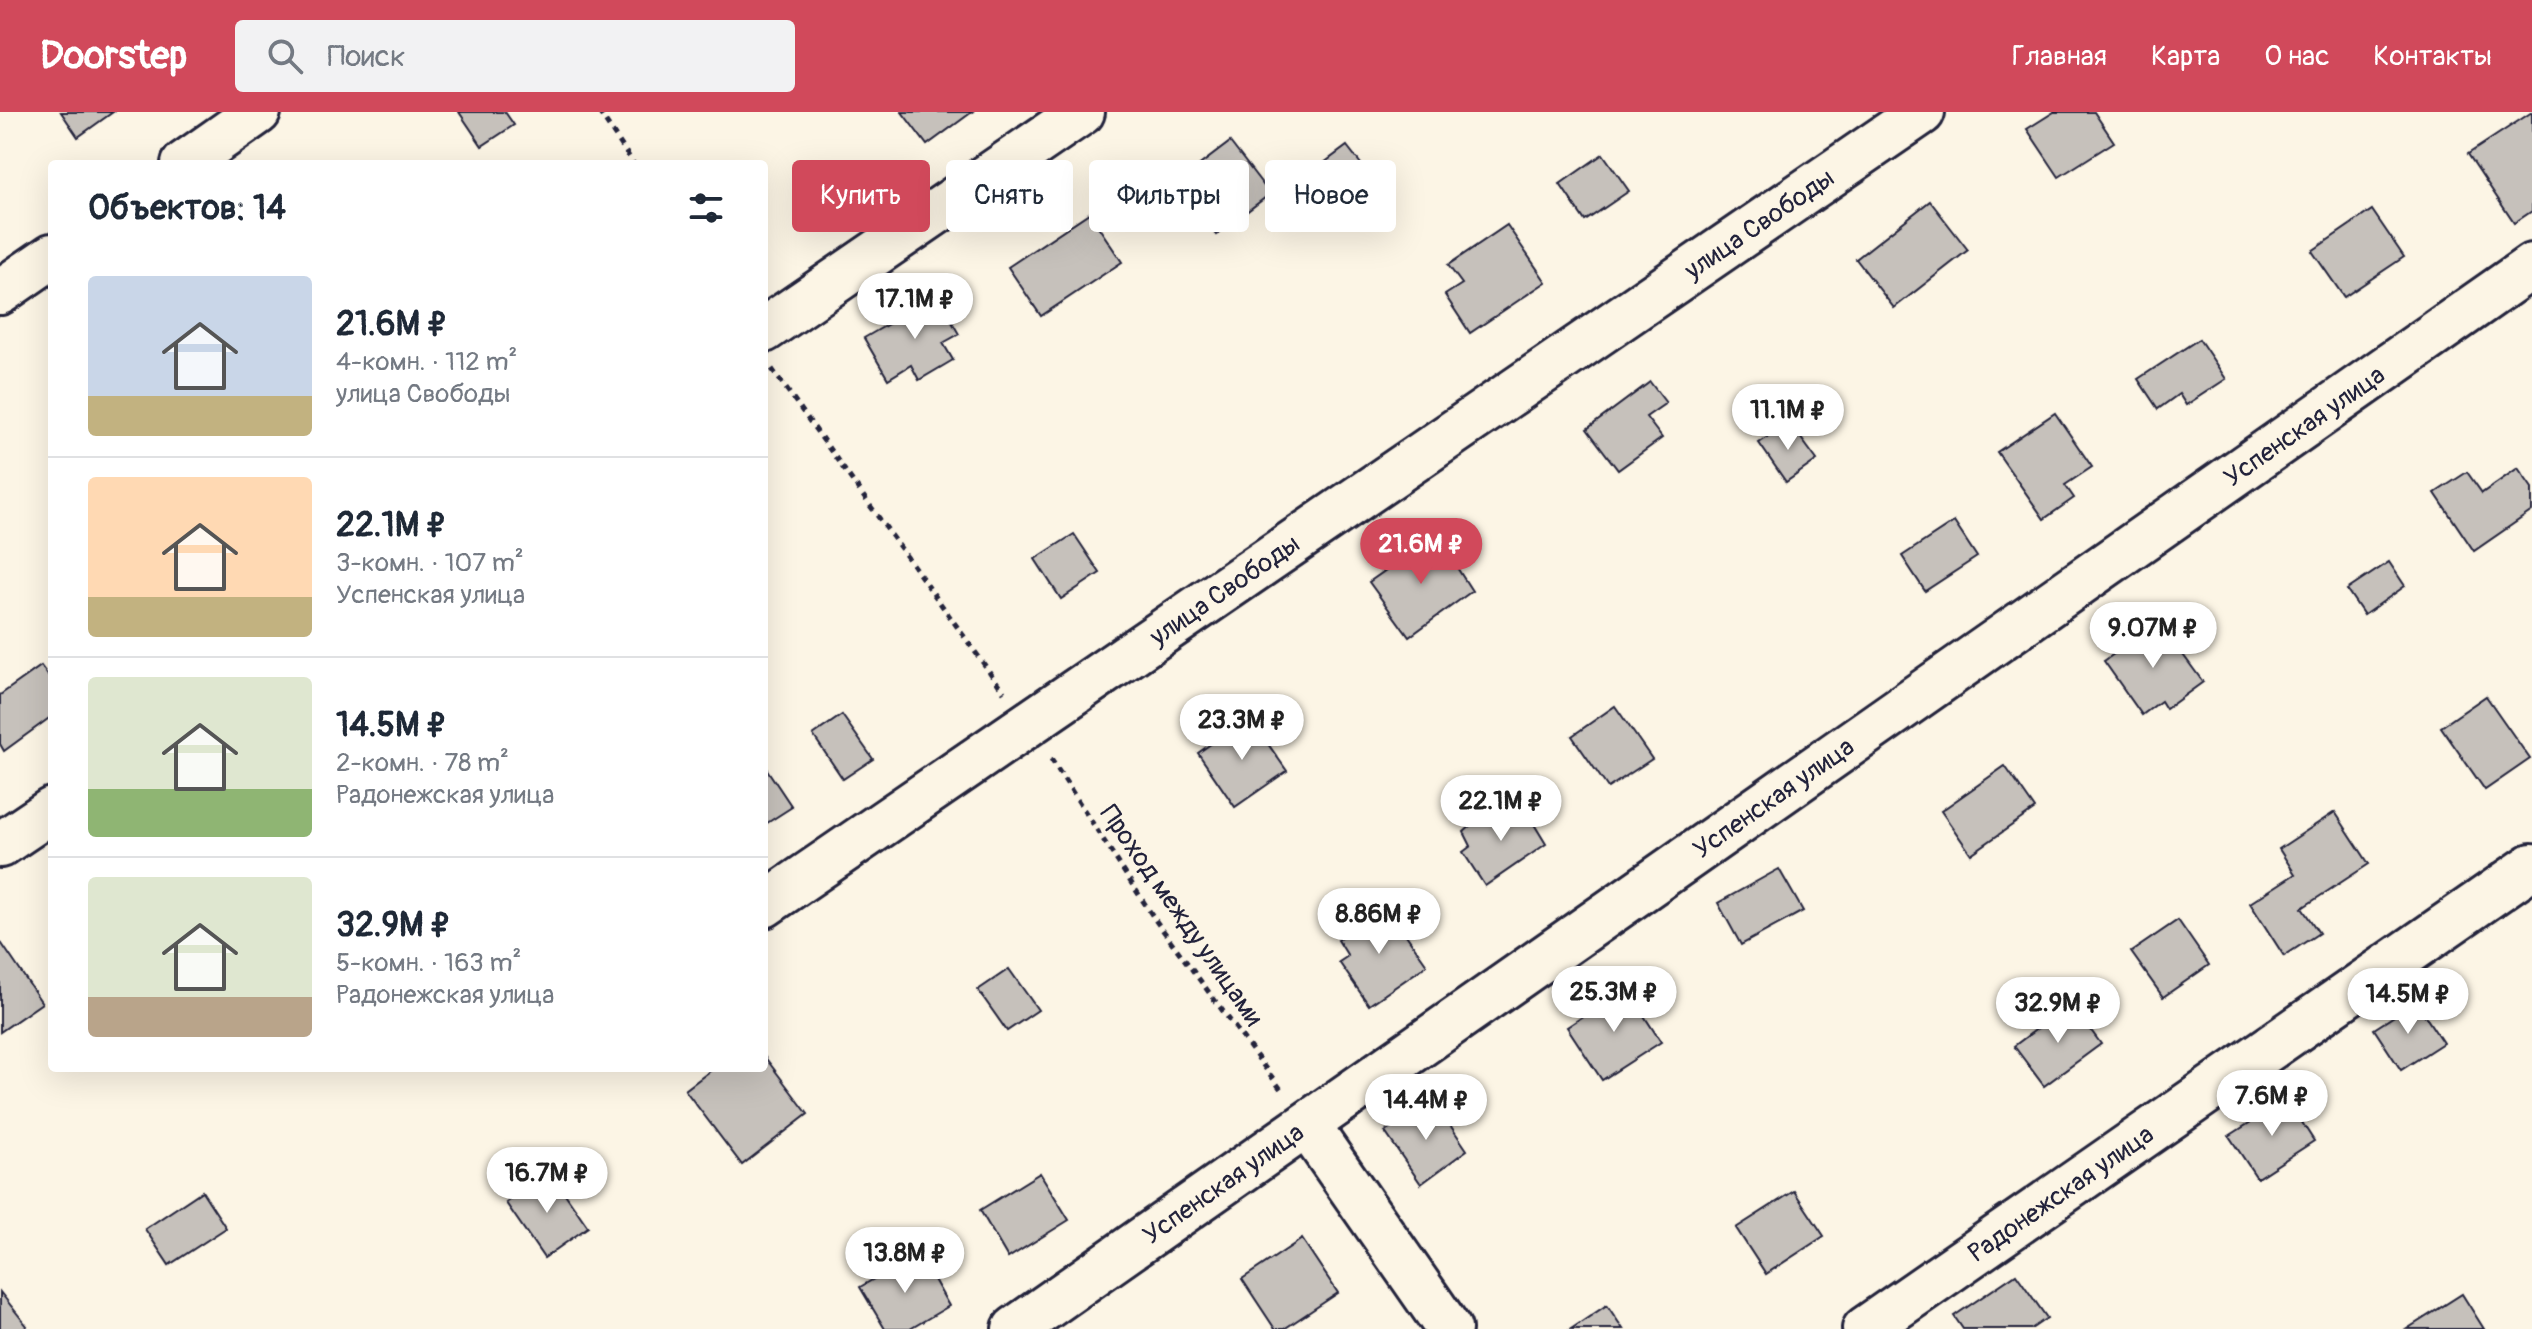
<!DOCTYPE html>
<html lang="ru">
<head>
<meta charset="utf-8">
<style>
  :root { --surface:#fff; --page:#f2f2f3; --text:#1f2937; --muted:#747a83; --line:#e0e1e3; --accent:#d1495b }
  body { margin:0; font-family:Pangolin,sans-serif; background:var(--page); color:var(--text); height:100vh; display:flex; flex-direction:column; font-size:30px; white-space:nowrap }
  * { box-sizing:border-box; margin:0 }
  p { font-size:26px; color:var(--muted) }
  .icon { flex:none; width:44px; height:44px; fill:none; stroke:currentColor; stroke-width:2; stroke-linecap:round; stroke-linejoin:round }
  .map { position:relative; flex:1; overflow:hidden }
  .drawer { position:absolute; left:48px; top:48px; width:720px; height:912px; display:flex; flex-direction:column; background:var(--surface); border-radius:8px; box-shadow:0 8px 32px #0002 }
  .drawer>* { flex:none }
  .banner { position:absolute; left:792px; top:48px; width:760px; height:72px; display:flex; gap:16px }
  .price { position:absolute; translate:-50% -68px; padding:0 18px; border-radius:28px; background:#fff; color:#222; font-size:26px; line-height:52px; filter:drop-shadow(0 2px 4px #0008) }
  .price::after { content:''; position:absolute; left:50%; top:48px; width:24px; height:18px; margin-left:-12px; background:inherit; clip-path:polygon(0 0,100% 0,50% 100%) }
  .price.current { background:var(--accent); color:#fff }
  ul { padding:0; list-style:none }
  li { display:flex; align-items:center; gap:24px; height:200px; padding:0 40px }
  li+li { border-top:2px solid var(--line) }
  li span { display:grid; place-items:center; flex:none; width:224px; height:160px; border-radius:8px; color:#555 }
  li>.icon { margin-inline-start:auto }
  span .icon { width:96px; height:96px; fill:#fffc; stroke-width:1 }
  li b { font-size:34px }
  h2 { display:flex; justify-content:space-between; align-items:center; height:96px; padding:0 40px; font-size:34px }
  .tag { padding:0 28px; border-radius:8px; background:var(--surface); box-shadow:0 8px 32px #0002; font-size:28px; line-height:72px }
  .tag.current { background:var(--accent); color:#fff }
  header { display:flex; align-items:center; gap:48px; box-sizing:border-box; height:112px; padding:0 40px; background:var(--accent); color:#fff }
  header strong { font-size:38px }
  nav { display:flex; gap:44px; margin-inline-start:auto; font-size:28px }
  .search { width:560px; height:72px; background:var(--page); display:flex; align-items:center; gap:20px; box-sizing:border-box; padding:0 28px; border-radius:8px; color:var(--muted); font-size:30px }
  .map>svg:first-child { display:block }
  .building { fill:#c6c1bb; stroke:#22223b; stroke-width:2 }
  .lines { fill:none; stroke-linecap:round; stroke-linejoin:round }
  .minor-casing { stroke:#22223b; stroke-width:50 }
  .path { stroke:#22223b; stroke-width:5; stroke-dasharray:6 6; stroke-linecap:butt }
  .minor { stroke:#fcf5e5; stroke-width:44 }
  .labels { text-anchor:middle; stroke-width:8; stroke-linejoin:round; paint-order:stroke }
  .street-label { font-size:26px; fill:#22223b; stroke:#fcf5e5 }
</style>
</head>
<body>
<header>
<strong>Doorstep</strong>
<div class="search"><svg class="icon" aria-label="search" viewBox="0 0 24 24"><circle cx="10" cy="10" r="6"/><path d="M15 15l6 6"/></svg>Поиск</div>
<nav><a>Главная</a><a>Карта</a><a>О нас</a><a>Контакты</a></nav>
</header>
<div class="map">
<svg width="2532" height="1217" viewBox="0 0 2532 1217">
  <rect width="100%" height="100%" fill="#fcf5e5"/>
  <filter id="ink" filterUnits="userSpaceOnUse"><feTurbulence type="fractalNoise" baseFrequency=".0125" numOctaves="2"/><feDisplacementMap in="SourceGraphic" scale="16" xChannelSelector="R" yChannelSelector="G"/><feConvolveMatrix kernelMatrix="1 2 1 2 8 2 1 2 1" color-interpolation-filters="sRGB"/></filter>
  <g filter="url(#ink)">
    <g class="building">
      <polygon points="61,0 113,0 78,25"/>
      <polygon points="459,0 505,0 514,13 482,34"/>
      <polygon points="902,0 972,0 927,33"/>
      <polygon points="2054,0 2094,0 2114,30 2059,65 2027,17"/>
      <polygon points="2532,0 2532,99 2514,111 2468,42"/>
      <polygon points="1230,30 1270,82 1216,123 1176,71"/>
      <polygon points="1347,34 1375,70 1348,90 1320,54"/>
      <polygon points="1603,42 1629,79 1585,109 1560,72"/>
      <polygon points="1930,89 1968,138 1894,196 1856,147"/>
      <polygon points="2372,98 2404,145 2344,185 2312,139"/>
      <polygon points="1089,101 1122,150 1041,204 1008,155"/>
      <polygon points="1507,113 1546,170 1470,221 1445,183 1462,172 1448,153"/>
      <polygon points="937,184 959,222 943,231 953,248 919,268 911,253 888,267 864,226"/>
      <polygon points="2199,227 2226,267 2186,293 2179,282 2158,297 2138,267"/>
      <polygon points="1650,270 1666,291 1646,305 1662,326 1618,358 1587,317"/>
      <polygon points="2055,301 2092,355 2065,373 2074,386 2044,407 1997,340"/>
      <polygon points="1789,310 1817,348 1786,370 1759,331"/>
      <polygon points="2518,356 2532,376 2532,399 2474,439 2435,381 2467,360 2482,381"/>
      <polygon points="1954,410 1977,445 1925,479 1902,444"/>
      <polygon points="1074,422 1100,461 1061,487 1035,447"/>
      <polygon points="1436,423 1472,479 1409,525 1369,470"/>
      <polygon points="2389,450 2405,474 2364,503 2347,478"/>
      <polygon points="2159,510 2203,570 2166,597 2161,589 2142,603 2104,549"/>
      <polygon points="41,554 52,569 52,604 4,639 0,632 0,583"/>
      <polygon points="2486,584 2530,647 2485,678 2441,615"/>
      <polygon points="1615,594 1652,647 1608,676 1572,624"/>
      <polygon points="842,603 873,647 843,667 813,623"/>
      <polygon points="1249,605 1287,659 1235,695 1198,641"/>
      <polygon points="764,653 792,695 764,713"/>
      <polygon points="2005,654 2035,697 1971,742 1941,699"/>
      <polygon points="1523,694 1546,732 1485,774 1463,740 1471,734 1464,720 1489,698 1502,708"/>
      <polygon points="2335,700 2369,752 2302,796 2319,821 2284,844 2250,791 2295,762 2279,737"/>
      <polygon points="1779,757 1803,799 1741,833 1718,791"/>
      <polygon points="1386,794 1427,853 1369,893 1339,850 1348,844 1338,828"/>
      <polygon points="2178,808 2209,853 2163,885 2131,840"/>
      <polygon points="0,829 42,891 0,920"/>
      <polygon points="1009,857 1038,898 1007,919 978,878"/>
      <polygon points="1626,876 1661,930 1602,968 1567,915"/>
      <polygon points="2416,890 2443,931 2401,958 2374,917"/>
      <polygon points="2071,891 2101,932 2044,974 2014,934"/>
      <polygon points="764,944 808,1002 742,1053 685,978 714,956 764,956"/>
      <polygon points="2287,987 2314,1029 2257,1066 2229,1024"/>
      <polygon points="1433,988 1467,1038 1421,1072 1385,1020"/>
      <polygon points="550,1060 588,1115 544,1146 506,1091"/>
      <polygon points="1040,1061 1069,1108 1008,1146 980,1098"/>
      <polygon points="202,1079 226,1116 169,1153 145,1117"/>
      <polygon points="1794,1079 1824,1124 1766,1162 1736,1116"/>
      <polygon points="1302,1127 1338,1181 1284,1217 1275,1217 1242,1167"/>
      <polygon points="919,1141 949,1194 910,1217 885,1217 860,1175"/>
      <polygon points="2016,1162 2047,1206 2031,1217 1963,1217 1954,1204"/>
      <polygon points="0,1180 27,1214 24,1217 0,1217"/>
      <polygon points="2462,1182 2484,1217 2407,1217"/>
      <polygon points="1607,1193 1623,1217 1571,1217"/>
    </g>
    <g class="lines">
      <g class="minor-casing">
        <g id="minor">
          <polyline points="184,52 258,0"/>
          <polyline points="0,180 52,144"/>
          <polyline points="764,218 1082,0"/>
          <polyline points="0,733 52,698"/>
          <path id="s1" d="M 764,793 L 1922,0"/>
          <polyline points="1307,1013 1449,1217"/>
          <path id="s2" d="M 1015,1217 L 2532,154"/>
          <path id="s3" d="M 1865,1217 L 2532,754"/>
        </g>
      </g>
      <g class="path">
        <polyline points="599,0 634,52"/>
        <polyline points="772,257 1004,580"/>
        <polyline points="1051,647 1156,809 1283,980"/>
      </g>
      <use href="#minor" class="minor"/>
    </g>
  </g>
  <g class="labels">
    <g class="street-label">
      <text dy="9" stroke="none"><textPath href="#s1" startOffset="1206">улица Свободы</textPath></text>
      <text dy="9" stroke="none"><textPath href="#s2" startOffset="1574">Успенская улица</textPath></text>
      <text dy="9" stroke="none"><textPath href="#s1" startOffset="558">улица Свободы</textPath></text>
      <text dy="9" stroke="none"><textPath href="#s2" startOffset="926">Успенская улица</textPath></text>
      <text transform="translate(1182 803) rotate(55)" y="9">Проход между улицами</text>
      <text dy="9" stroke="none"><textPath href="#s2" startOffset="254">Успенская улица</textPath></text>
      <text dy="9" stroke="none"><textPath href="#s3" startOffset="238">Радонежская улица</textPath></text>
    </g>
  </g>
</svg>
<b class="price" style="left:915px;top:229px">17.1M ₽</b>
<b class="price" style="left:1788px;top:340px">11.1M ₽</b>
<b class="price current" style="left:1421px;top:474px">21.6M ₽</b>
<b class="price" style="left:2153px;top:558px">9.07M ₽</b>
<b class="price" style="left:1242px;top:650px">23.3M ₽</b>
<b class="price" style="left:1501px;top:731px">22.1M ₽</b>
<b class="price" style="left:1379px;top:844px">8.86M ₽</b>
<b class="price" style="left:1614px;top:922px">25.3M ₽</b>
<b class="price" style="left:2408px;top:924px">14.5M ₽</b>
<b class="price" style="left:2058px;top:933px">32.9M ₽</b>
<b class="price" style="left:2272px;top:1026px">7.6M ₽</b>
<b class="price" style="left:1426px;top:1030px">14.4M ₽</b>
<b class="price" style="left:547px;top:1103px">16.7M ₽</b>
<b class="price" style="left:905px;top:1183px">13.8M ₽</b>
<div class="banner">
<a class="tag current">Купить</a>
<a class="tag">Снять</a>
<a class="tag">Фильтры</a>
<a class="tag">Новое</a>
</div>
<section class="drawer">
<h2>Объектов: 14<svg class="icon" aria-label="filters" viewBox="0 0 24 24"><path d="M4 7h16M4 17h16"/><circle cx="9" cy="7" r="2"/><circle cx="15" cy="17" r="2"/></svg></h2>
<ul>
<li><span style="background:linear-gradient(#c9d6e8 75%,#c2b280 0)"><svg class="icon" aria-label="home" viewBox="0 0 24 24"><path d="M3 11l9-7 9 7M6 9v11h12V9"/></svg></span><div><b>21.6M ₽</b><p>4-комн. · 112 m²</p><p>улица Свободы</p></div></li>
<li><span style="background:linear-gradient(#ffd9b3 75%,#c2b280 0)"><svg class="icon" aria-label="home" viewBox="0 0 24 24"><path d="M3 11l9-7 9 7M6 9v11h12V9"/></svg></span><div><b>22.1M ₽</b><p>3-комн. · 107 m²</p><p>Успенская улица</p></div></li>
<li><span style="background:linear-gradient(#dfe7d0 70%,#8fb573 0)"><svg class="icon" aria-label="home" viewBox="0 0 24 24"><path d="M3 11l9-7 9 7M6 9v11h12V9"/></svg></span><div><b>14.5M ₽</b><p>2-комн. · 78 m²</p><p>Радонежская улица</p></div></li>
<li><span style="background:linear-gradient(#dfe7d0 75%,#b9a48a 0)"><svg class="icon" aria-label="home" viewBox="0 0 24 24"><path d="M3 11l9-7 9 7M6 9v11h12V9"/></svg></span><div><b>32.9M ₽</b><p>5-комн. · 163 m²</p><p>Радонежская улица</p></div></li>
</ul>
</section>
</div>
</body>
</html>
